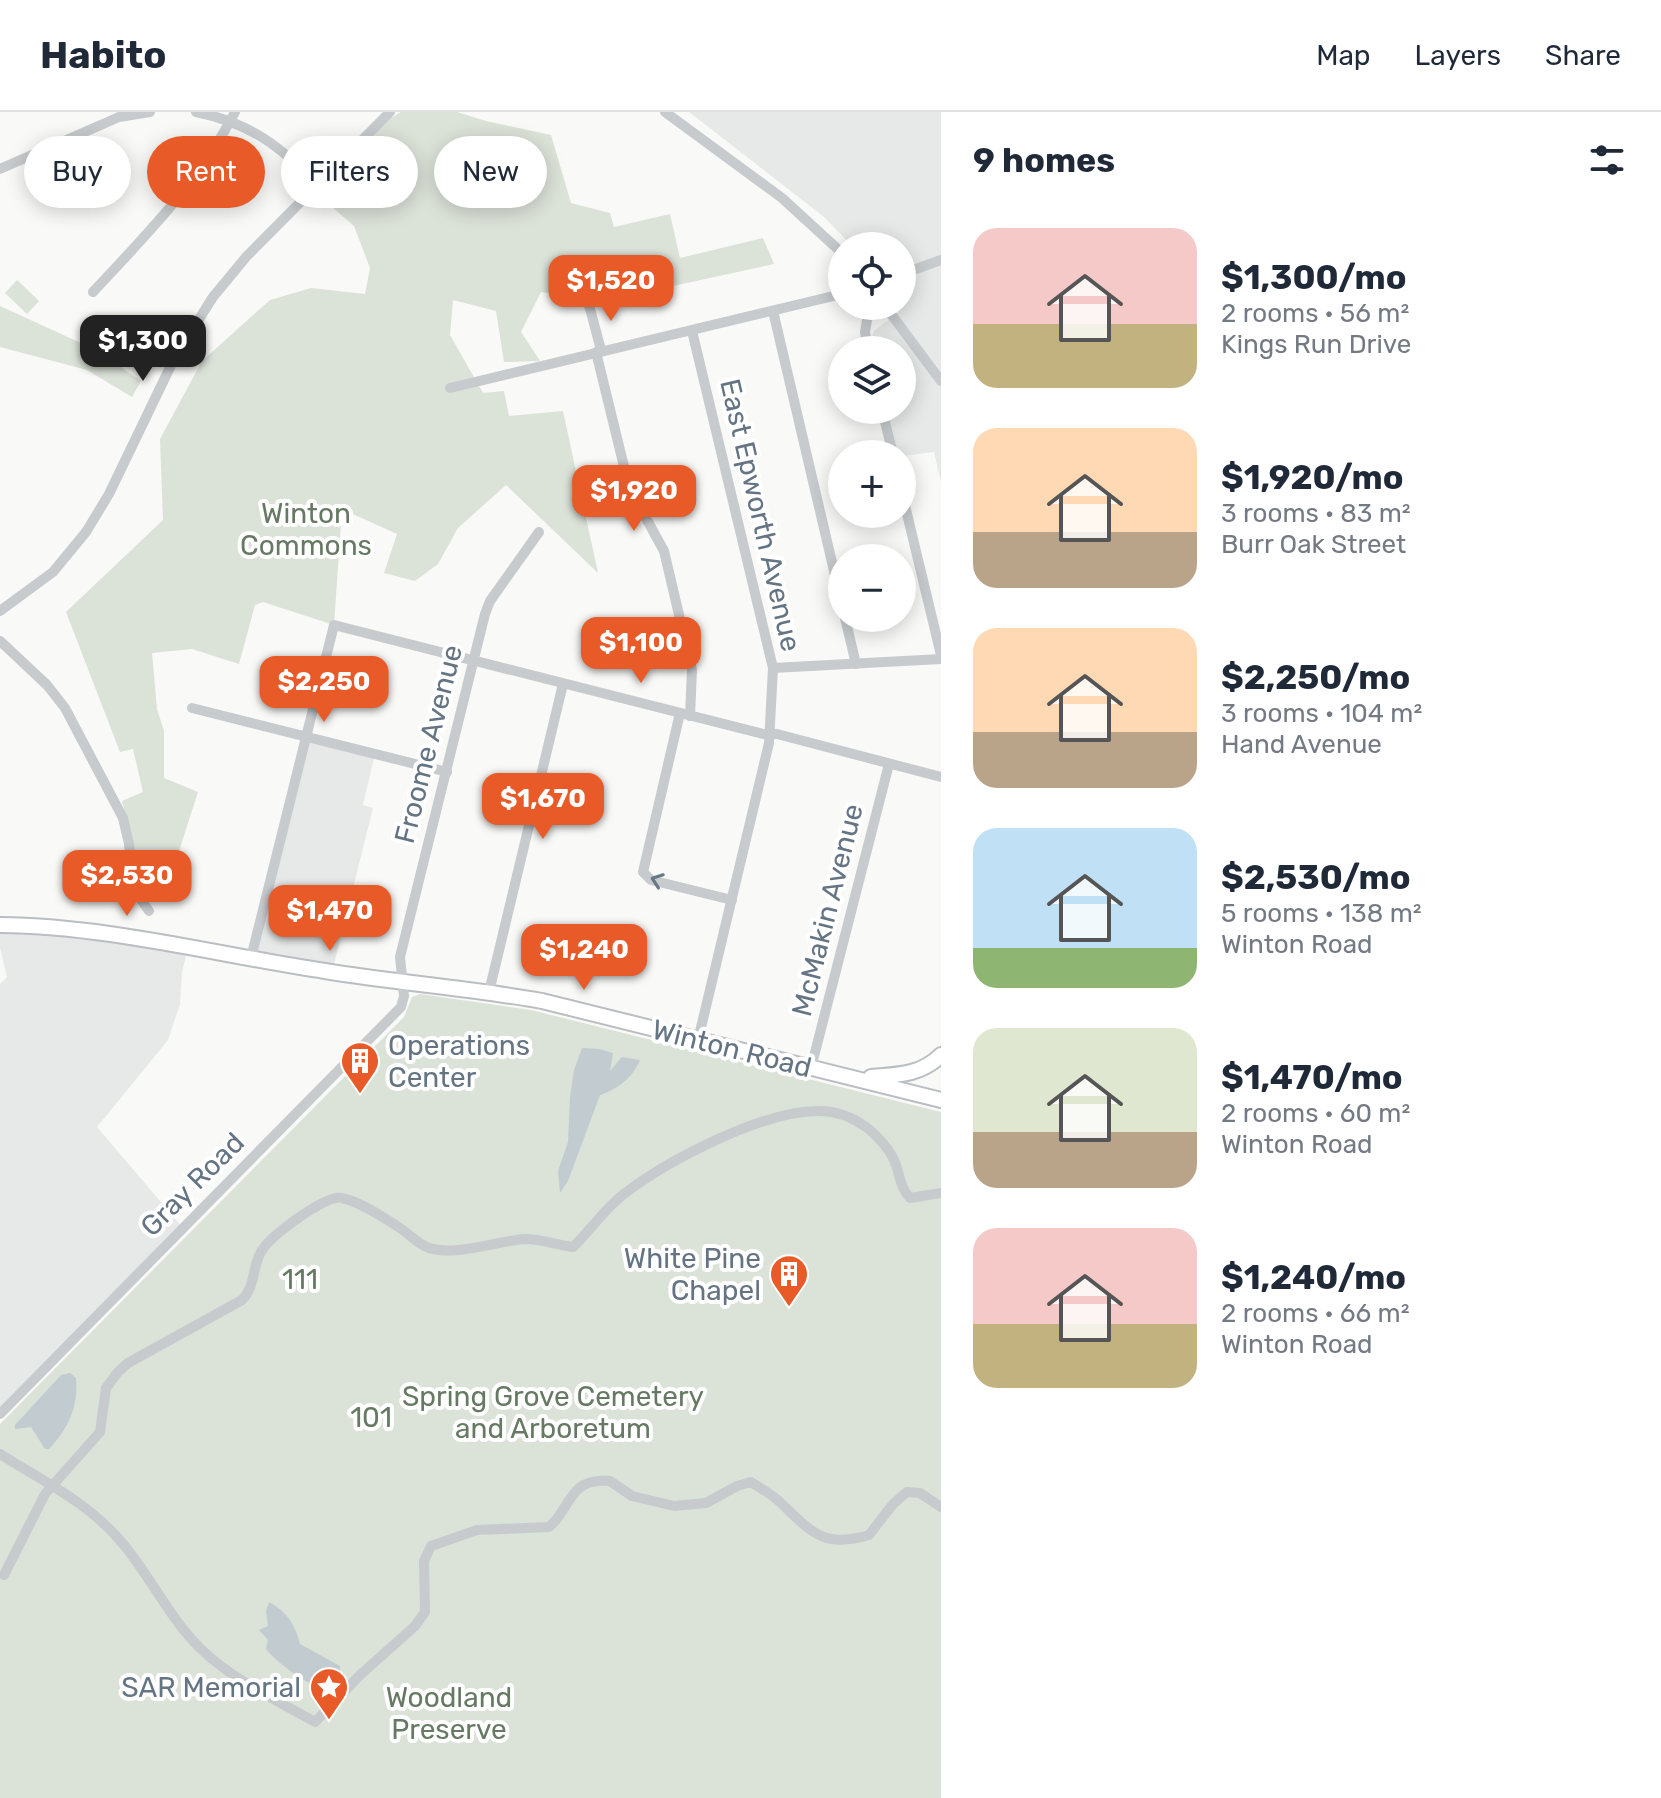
<!DOCTYPE html>
<html lang="en">
<head>
<meta charset="utf-8">
<style>
  :root { --surface:#fff; --page:#f6f6f7; --text:#1f2937; --muted:#747a83; --line:#e0e1e3; --accent:#e85b28 }
  body { margin:0; font-family:Rubik,sans-serif; background:var(--page); color:var(--text); height:100vh; display:flex; flex-direction:column; font-size:30px; white-space:nowrap }
  * { box-sizing:border-box; margin:0 }
  p { font-size:26px; color:var(--muted) }
  .icon { flex:none; width:44px; height:44px; fill:none; stroke:currentColor; stroke-width:2; stroke-linecap:round; stroke-linejoin:round }
  .map { position:relative; flex:1; overflow:hidden }
  .drawer { display:flex; flex-direction:column; background:var(--surface); width:720px }
  .drawer>* { flex:none }
  .hud { position:absolute; left:24px; top:24px; width:760px; height:72px; display:flex; gap:16px }
  .fabs { position:absolute; left:828px; top:120px; display:grid; gap:16px }
  .fabs a { display:grid; place-items:center; width:88px; height:88px; border-radius:50%; background:var(--surface); box-shadow:0 4px 20px #0003; font-size:40px }
  .price { position:absolute; translate:-50% -68px; padding:0 18px; border-radius:16px; background:var(--accent); color:#fff; font-size:26px; line-height:52px; filter:drop-shadow(0 2px 4px #0008) }
  .price::after { content:''; position:absolute; left:50%; top:48px; width:24px; height:18px; margin-left:-12px; background:inherit; clip-path:polygon(0 0,100% 0,50% 100%) }
  .price.current { background:#222; color:#fff }
  ul { padding:0; list-style:none }
  li { display:flex; align-items:center; gap:24px; height:200px; padding:0 32px }
  li span { display:grid; place-items:center; flex:none; width:224px; height:160px; border-radius:24px; color:#555 }
  li>.icon { margin-inline-start:auto }
  span .icon { width:96px; height:96px; fill:#fffc; stroke-width:1 }
  li b { font-size:34px }
  h2 { display:flex; justify-content:space-between; align-items:center; height:96px; padding:0 32px; font-size:34px }
  .tag { padding:0 28px; border-radius:36px; background:var(--surface); box-shadow:0 4px 20px #0003; font-size:28px; line-height:72px }
  .tag.current { background:var(--accent); color:#fff }
  header { display:flex; align-items:center; gap:48px; box-sizing:border-box; height:112px; padding:0 40px; background:var(--surface); border-bottom:2px solid var(--line) }
  header strong { font-size:38px }
  nav { display:flex; gap:44px; margin-inline-start:auto; font-size:28px }
  main { display:flex; flex:1; min-height:0 }
  .map>svg:first-child { display:block }
  .built { fill:#e7e8e8 }
  .green { fill:#dbe2d8 }
  .water { fill:#c2cbd0 }
  .lines { fill:none; stroke-linecap:round; stroke-linejoin:round }
  .major-casing { stroke:#babec2; stroke-width:18 }
  .minor { stroke:#c7cbce; stroke-width:10 }
  .major { stroke:#fff; stroke-width:14 }
  .oneway { stroke:#697887 }
  .labels { text-anchor:middle; stroke-width:8; stroke-linejoin:round; paint-order:stroke }
  .park-label { font-size:28px; fill:#667a63; stroke:#fff }
  .street-label { font-size:28px; fill:#647483; stroke:#fff }
  .poi-label { font-size:28px; fill:#647483; stroke:#fff; text-anchor:end }
</style>
</head>
<body>
<header>
<strong>Habito</strong>
<nav><a>Map</a><a>Layers</a><a>Share</a></nav>
</header>
<main>
<div class="map">
<svg width="941" height="1686" viewBox="0 0 941 1686">
  <rect width="100%" height="100%" fill="#f9f9f7"/>
  <g class="built">
    <polygon points="689,0 941,0 941,370 934,340 902,344 898,342 887,298 902,298 902,238 873,238 871,229 874,219 899,200 895,194 902,194 902,134 852,134 824,105"/>
    <polygon points="308,625 375,642 363,693 373,696 332,860 251,846"/>
    <polygon points="0,813 188,836 182,860 180,892 168,928 97,1015 183,1116 0,1302 0,872 7,865 0,836"/>
  </g>
  <g class="green">
    <polygon points="401,0 457,0 486,9 551,23 571,91 610,101 614,115 670,102 680,146 763,126 774,152 604,189 541,180 521,220 540,249 504,250 496,199 453,188 450,223 483,281 504,279 509,304 563,299 598,461 506,373 458,416 438,452 415,469 384,461 397,422 342,397 334,513 263,490 255,493 239,552 192,537 152,541 157,597 164,619 164,666 198,680 179,739 134,756 131,723 122,689 143,680 133,637 120,640 66,500 163,408 160,327 202,249 270,188 311,176 365,182 370,156 354,114 316,81 382,12"/>
    <polygon points="17,168 39,189 27,202 5,181"/>
    <polygon points="0,194 94,237 141,269 132,285 87,258 0,235"/>
    <polygon points="420,882 531,898 941,1000 941,1686 0,1686 0,1312 404,905 412,885"/>
  </g>
  <g class="water">
    <path d="M 582,936 L 600,937 L 613,941 L 610,959 L 622,945 L 640,948 C 633,965 617,978 600,983 L 568,1069 L 560,1081 L 558,1059 L 568,1030 L 570,985 L 574,958 Z"/>
    <path d="M 70,1261 L 76,1266 C 79,1294 68,1317 49,1337 L 45,1337 L 31,1315 L 15,1317 L 15,1313 L 61,1263 Z"/>
    <path d="M 269,1490 C 287,1500 295,1512 300,1532 L 340,1554 L 340,1561 C 334,1567 329,1574 319,1574 C 306,1573 274,1548 266,1537 L 268,1528 L 259,1518 L 268,1514 L 266,1499 Z"/>
  </g>
  <g class="lines">
    <g class="major-casing">
      <g id="major">
        <path d="M 0,813 C 109,814 218,843 325,859 C 397,871 470,876 542,889 L 941,988"/>
        <path d="M 871,965 C 898,963 921,963 941,943"/>
      </g>
    </g>
    <g class="minor">
      <path d="M 196,0 C 251,11 279,34 318,72"/>
      <polyline points="665,0 782,86 842,141"/>
      <polyline points="0,57 119,5 150,0"/>
      <polyline points="902,162 941,148"/>
      <path d="M 93,180 C 146,123 199,70 235,0"/>
      <polyline points="589,193 601,238"/>
      <polyline points="885,194 941,269"/>
      <polyline points="773,199 842,493"/>
      <polyline points="867,208 865,220 868,238"/>
      <polyline points="692,219 773,556 769,631 698,928"/>
      <polyline points="596,240 629,375 664,439 692,558 690,604"/>
      <polyline points="450,276 842,182"/>
      <polyline points="882,298 893,342"/>
      <polyline points="902,381 941,543"/>
      <polyline points="0,499 53,460 86,420 109,382 175,245 213,185 246,145 390,0"/>
      <polyline points="845,506 856,552"/>
      <polyline points="0,529 47,573 65,596 123,706 129,732 132,765 142,789 149,799"/>
      <polyline points="773,556 941,547"/>
      <polyline points="192,596 447,660"/>
      <polyline points="680,601 643,760 651,768 732,788"/>
      <polyline points="251,846 334,513 763,622 777,622 941,665"/>
      <polyline points="489,880 563,572"/>
      <polyline points="811,956 889,652"/>
      <polyline points="0,1302 401,895 404,884 400,845 485,502 490,489 539,420"/>
      <path d="M 0,1342 C 43,1369 91,1392 124,1433 C 151,1466 170,1507 201,1537 C 233,1568 276,1588 315,1610 L 360,1563 L 415,1514 L 425,1500 L 424,1449 L 431,1434 L 477,1418 L 549,1415 C 572,1396 568,1365 610,1369 L 632,1384 L 674,1394 L 706,1391 L 737,1374 L 751,1370 C 762,1377 773,1383 782,1392 C 813,1422 825,1436 869,1423 L 893,1392 L 907,1380 L 920,1381 L 941,1395"/>
      <path d="M 4,1463 L 45,1382 L 100,1320 L 106,1276 L 118,1260 L 128,1251 L 242,1188 C 257,1173 251,1151 265,1134 C 276,1121 326,1082 342,1086 C 360,1090 381,1104 397,1114 C 409,1121 420,1135 433,1137 C 460,1143 497,1129 525,1127 C 541,1127 557,1133 573,1135 C 591,1118 604,1097 624,1082 C 668,1048 764,998 820,999 C 836,999 852,1005 866,1015 C 877,1023 892,1040 896,1053 C 900,1065 901,1077 910,1086 L 941,1081"/>
    </g>
    <use href="#major" class="major"/>
  </g>
  <defs><path id="oneway-chevron" d="M-2-3.5L2.5 0L-2 3.5" fill="none" stroke-width="1.6" stroke-linecap="round" stroke-linejoin="round" transform="scale(2)"/></defs>
  <use class="oneway" href="#oneway-chevron" transform="translate(657 768) rotate(-160)"/>
  <defs>
    <g id="building-pin" transform="scale(2)"><path d="M0 17L-7.5 6A9.5 9.5 0 1 1 7.5 6Z" fill="#e85b28" stroke="#fff"/><path d="M-4-6H4V6H1V3H-1V6H-4ZM-2.5-4.3h1.7v1.8h-1.7ZM.8-4.3h1.7v1.8H.8ZM-2.5-1h1.7V.8h-1.7ZM.8-1h1.7V.8H.8Z" fill="#fff"/></g>
    <g id="sight-pin" transform="scale(2)"><path d="M0 17L-7.5 6A9.5 9.5 0 1 1 7.5 6Z" fill="#e85b28" stroke="#fff"/><path d="M0-6L1.8-2.2L6-1.7L2.9 1.2L3.7 5.4L0 3.3L-3.7 5.4L-2.9 1.2L-6-1.7L-1.8-2.2Z" fill="#fff"/></g>
  </defs>
  <g fill-rule="evenodd">
    <use href="#building-pin" x="360" y="949"/>
    <use href="#building-pin" x="789" y="1162"/>
    <use href="#sight-pin" x="329" y="1575"/>
  </g>
  <g class="labels">
    <g class="park-label">
      <text x="306" y="411">Winton<tspan x="306" dy="32">Commons</tspan></text>
      <text x="300" y="1177">111</text>
      <text x="553" y="1294">Spring Grove Cemetery<tspan x="553" dy="32">and Arboretum</tspan></text>
      <text x="371" y="1315">101</text>
      <text x="449" y="1595">Woodland<tspan x="449" dy="32">Preserve</tspan></text>
    </g>
    <g class="street-label">
      <text transform="translate(761 403) rotate(77)" y="10">East Epworth Avenue</text>
      <text transform="translate(428 632) rotate(-76)" y="10">Froome Avenue</text>
      <text transform="translate(827 798) rotate(-76)" y="10">McMakin Avenue</text>
      <text transform="translate(732 936) rotate(14)" y="10">Winton Road</text>
      <text transform="translate(192 1072) rotate(-45)" y="10">Gray Road</text>
    </g>
    <g class="poi-label">
      <text x="388" y="943" text-anchor="start">Operations<tspan x="388" dy="32">Center</tspan></text>
      <text x="761" y="1156">White Pine<tspan x="761" dy="32">Chapel</tspan></text>
      <text x="301" y="1585">SAR Memorial</text>
    </g>
  </g>
</svg>
<div class="fabs">
<a><svg class="icon" aria-label="locate" viewBox="0 0 24 24"><circle cx="12" cy="12" r="6"/><path d="M12 2v4M12 18v4M2 12h4M18 12h4"/></svg></a>
<a><svg class="icon" aria-label="layers" viewBox="0 0 24 24"><path d="M12 4l9 5-9 5-9-5zM3 14l9 5 9-5"/></svg></a>
<a>+</a>
<a>−</a>
</div>
<b class="price" style="left:611px;top:211px">$1,520</b>
<b class="price current" style="left:143px;top:271px">$1,300</b>
<b class="price" style="left:634px;top:421px">$1,920</b>
<b class="price" style="left:641px;top:573px">$1,100</b>
<b class="price" style="left:324px;top:612px">$2,250</b>
<b class="price" style="left:543px;top:729px">$1,670</b>
<b class="price" style="left:127px;top:806px">$2,530</b>
<b class="price" style="left:330px;top:841px">$1,470</b>
<b class="price" style="left:584px;top:880px">$1,240</b>
<div class="hud">
<a class="tag">Buy</a>
<a class="tag current">Rent</a>
<a class="tag">Filters</a>
<a class="tag">New</a>
</div>
</div>
<section class="drawer">
<h2>9 homes<svg class="icon" aria-label="filters" viewBox="0 0 24 24"><path d="M4 7h16M4 17h16"/><circle cx="9" cy="7" r="2"/><circle cx="15" cy="17" r="2"/></svg></h2>
<ul>
<li><span style="background:linear-gradient(#f6c9c9 60%,#c2b280 0)"><svg class="icon" aria-label="home" viewBox="0 0 24 24"><path d="M3 11l9-7 9 7M6 9v11h12V9"/></svg></span><div><b>$1,300/mo</b><p>2 rooms · 56 m²</p><p>Kings Run Drive</p></div></li>
<li><span style="background:linear-gradient(#ffd9b3 65%,#b9a48a 0)"><svg class="icon" aria-label="home" viewBox="0 0 24 24"><path d="M3 11l9-7 9 7M6 9v11h12V9"/></svg></span><div><b>$1,920/mo</b><p>3 rooms · 83 m²</p><p>Burr Oak Street</p></div></li>
<li><span style="background:linear-gradient(#ffd9b3 65%,#b9a48a 0)"><svg class="icon" aria-label="home" viewBox="0 0 24 24"><path d="M3 11l9-7 9 7M6 9v11h12V9"/></svg></span><div><b>$2,250/mo</b><p>3 rooms · 104 m²</p><p>Hand Avenue</p></div></li>
<li><span style="background:linear-gradient(#bfe0f5 75%,#8fb573 0)"><svg class="icon" aria-label="home" viewBox="0 0 24 24"><path d="M3 11l9-7 9 7M6 9v11h12V9"/></svg></span><div><b>$2,530/mo</b><p>5 rooms · 138 m²</p><p>Winton Road</p></div></li>
<li><span style="background:linear-gradient(#dfe7d0 65%,#b9a48a 0)"><svg class="icon" aria-label="home" viewBox="0 0 24 24"><path d="M3 11l9-7 9 7M6 9v11h12V9"/></svg></span><div><b>$1,470/mo</b><p>2 rooms · 60 m²</p><p>Winton Road</p></div></li>
<li><span style="background:linear-gradient(#f6c9c9 60%,#c2b280 0)"><svg class="icon" aria-label="home" viewBox="0 0 24 24"><path d="M3 11l9-7 9 7M6 9v11h12V9"/></svg></span><div><b>$1,240/mo</b><p>2 rooms · 66 m²</p><p>Winton Road</p></div></li>
</ul>
</section>
</main>
</body>
</html>
